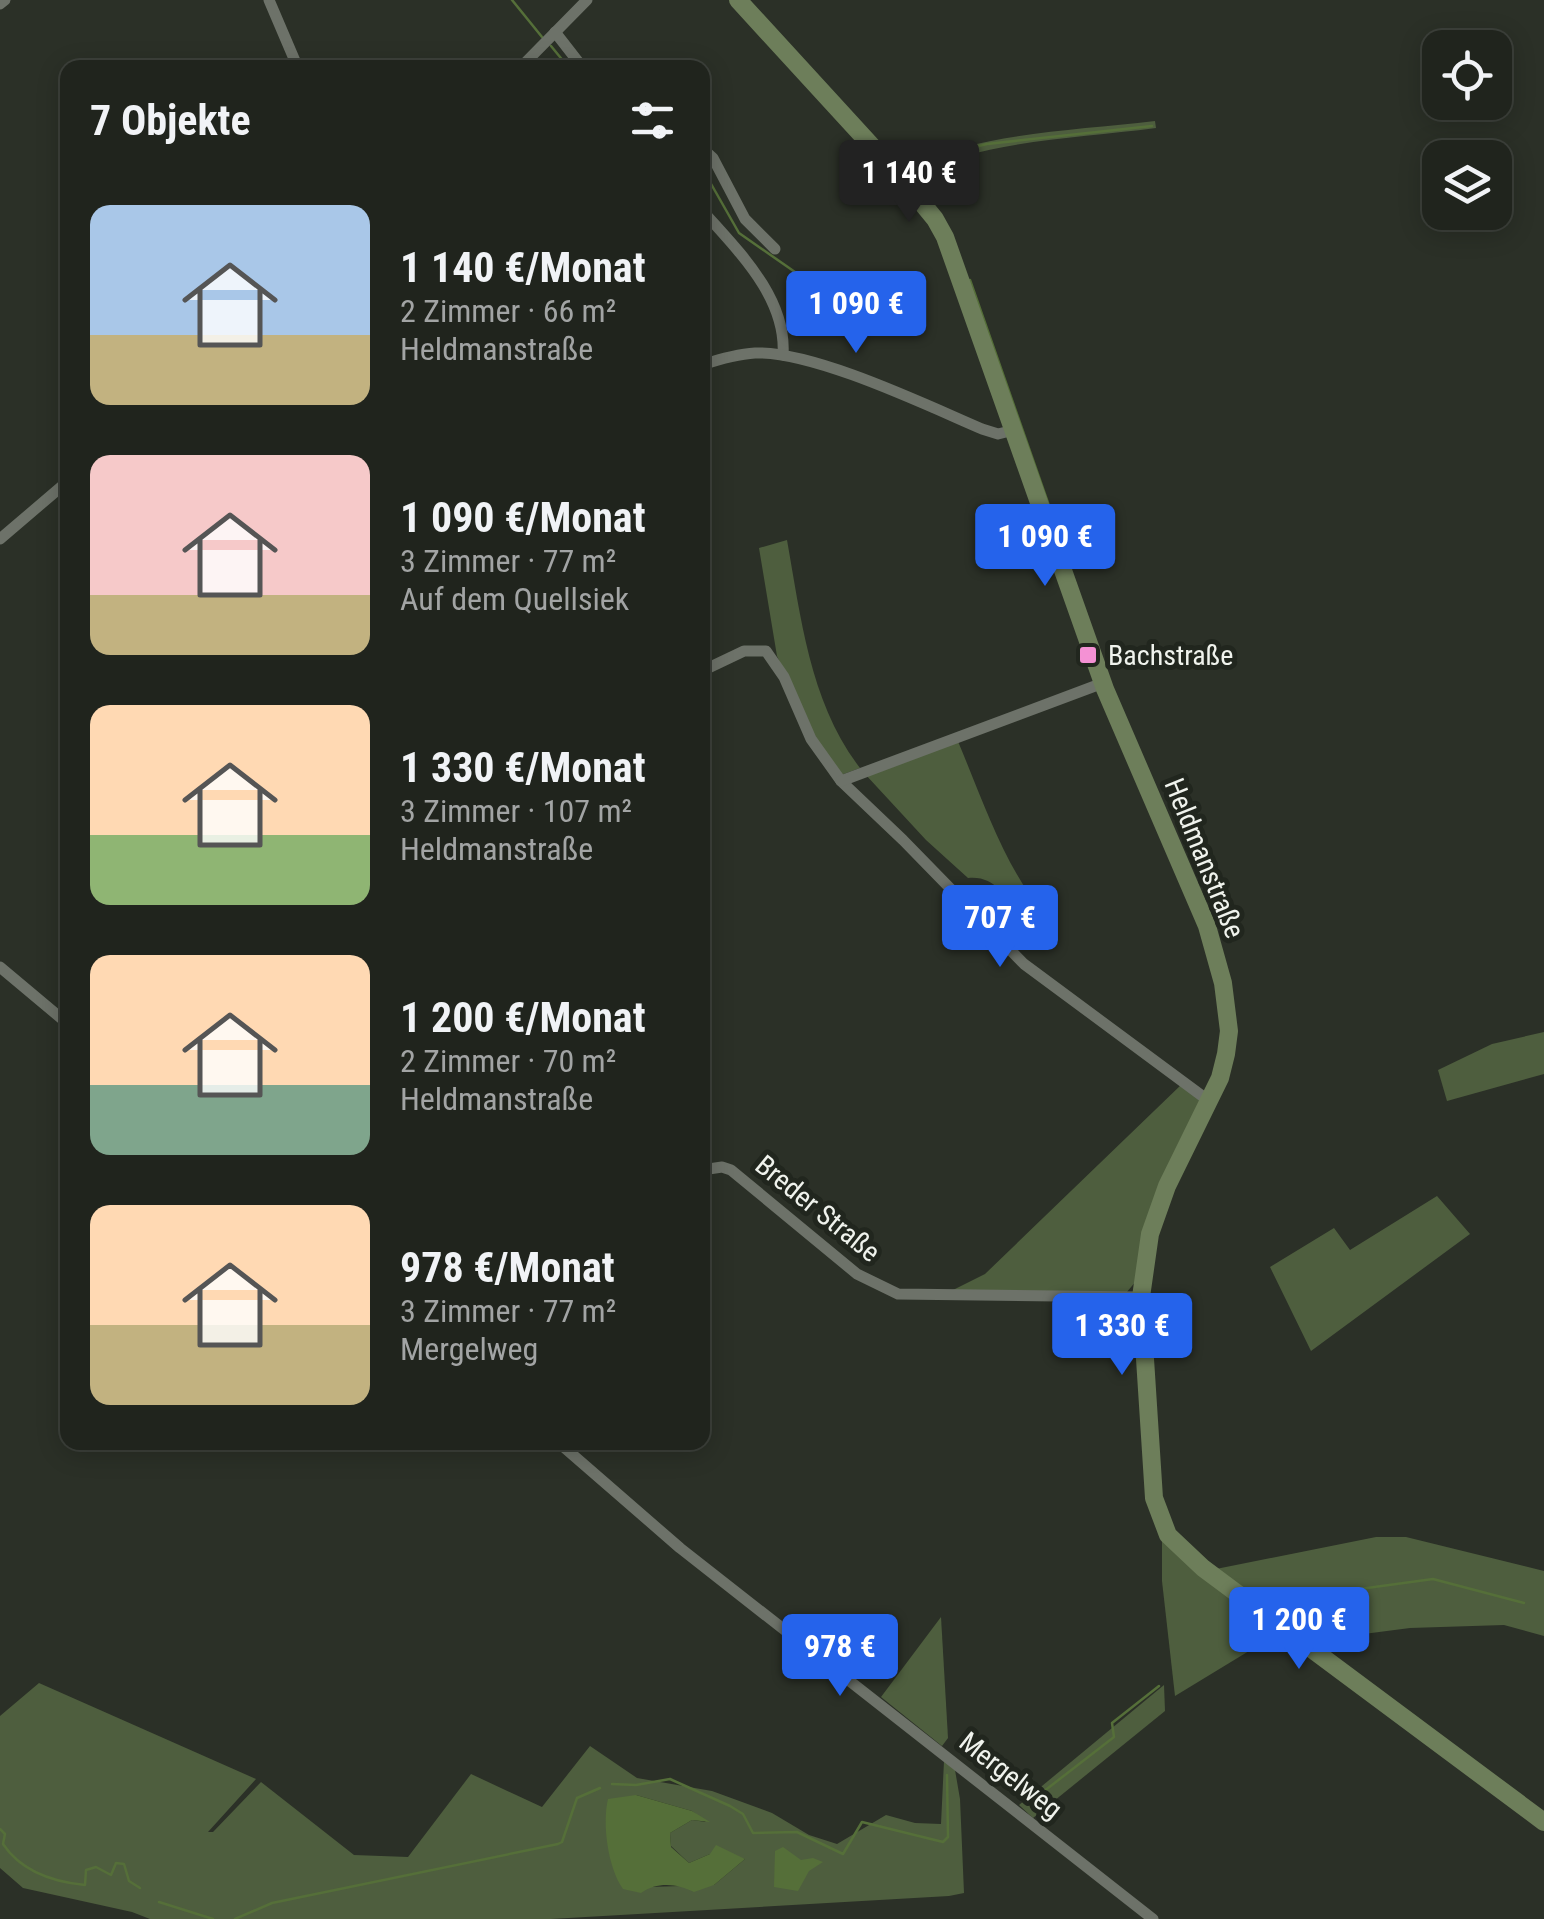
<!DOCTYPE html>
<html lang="de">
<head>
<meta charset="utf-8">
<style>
  :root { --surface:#20241d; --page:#282c26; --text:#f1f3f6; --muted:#a2a4a4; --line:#3d413b; --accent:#2563eb }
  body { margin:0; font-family:"Roboto Condensed",sans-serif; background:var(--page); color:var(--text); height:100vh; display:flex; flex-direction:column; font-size:38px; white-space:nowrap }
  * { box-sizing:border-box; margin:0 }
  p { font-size:32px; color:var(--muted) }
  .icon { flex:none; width:55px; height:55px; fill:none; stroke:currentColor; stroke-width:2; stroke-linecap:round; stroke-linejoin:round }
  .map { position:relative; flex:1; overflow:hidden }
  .details { position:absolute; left:60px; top:60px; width:650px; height:1390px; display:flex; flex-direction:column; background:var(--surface); border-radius:20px; box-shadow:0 5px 25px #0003,0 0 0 2px var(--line) }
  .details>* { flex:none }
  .fabs { position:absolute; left:1422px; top:30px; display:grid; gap:20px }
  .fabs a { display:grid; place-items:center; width:90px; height:90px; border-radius:20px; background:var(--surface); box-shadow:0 5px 25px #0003,0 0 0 2px var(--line); font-size:50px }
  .price { position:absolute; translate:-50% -85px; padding:0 22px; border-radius:10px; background:var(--accent); color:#fff; font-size:32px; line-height:65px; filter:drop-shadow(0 2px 5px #0008) }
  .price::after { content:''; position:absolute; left:50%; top:60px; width:30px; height:22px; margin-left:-15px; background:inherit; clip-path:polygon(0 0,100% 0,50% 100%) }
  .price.on { background:#222; color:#fff }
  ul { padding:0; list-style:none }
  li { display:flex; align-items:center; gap:30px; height:250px; padding:0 30px }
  li span { display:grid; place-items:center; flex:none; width:280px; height:200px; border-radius:20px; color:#555 }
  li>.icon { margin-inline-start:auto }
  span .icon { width:120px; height:120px; fill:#fffc; stroke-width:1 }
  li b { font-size:42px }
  h2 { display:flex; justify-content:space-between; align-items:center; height:120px; padding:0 30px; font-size:42px }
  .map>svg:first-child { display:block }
  .green { fill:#4e5e3e; fill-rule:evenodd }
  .water { fill:#556f39 }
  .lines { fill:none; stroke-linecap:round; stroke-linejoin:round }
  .stream { stroke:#556f39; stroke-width:2.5 }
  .street { stroke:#6d7269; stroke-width:11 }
  .secondary { stroke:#6d7e5a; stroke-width:18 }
  .poi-dot { fill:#f491d4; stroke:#21261e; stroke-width:4 }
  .labels { text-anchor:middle; stroke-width:10; stroke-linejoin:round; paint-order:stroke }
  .poi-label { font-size:28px; fill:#f0f3ed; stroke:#21261e; text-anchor:start }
  .street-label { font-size:28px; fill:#f0f3ed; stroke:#21261e }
</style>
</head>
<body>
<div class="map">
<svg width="1544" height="1919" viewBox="0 0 1544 1919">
  <rect width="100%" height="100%" fill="#2b3027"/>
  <g class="green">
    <path d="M 1155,121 L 1156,128 C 1073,139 985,140 909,176 L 907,167 C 985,132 1071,131 1155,121 Z"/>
    <path d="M 787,540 C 801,618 810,703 860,768 L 841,775 L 815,740 L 777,656 L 759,548 Z"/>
    <path d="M 957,739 C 982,798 1003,864 1044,914 L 1022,923 C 1008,900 997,875 968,878 L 926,840 L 865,774 Z"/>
    <polygon points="1544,1032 1544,1074 1447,1101 1438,1070 1492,1044"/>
    <polygon points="1182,1084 1200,1098 1202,1106 1137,1280 1126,1293 951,1291 985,1274"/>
    <polygon points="1437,1196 1470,1234 1311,1351 1270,1267 1334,1228 1350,1250"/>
    <polygon points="1162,1535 1277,1634 1175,1696 1162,1581"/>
    <polygon points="1376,1537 1406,1537 1544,1571 1544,1636 1504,1625 1410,1628 1325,1639 1317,1648 1211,1570"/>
    <polygon points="941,1617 948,1738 942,1746 881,1697"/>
    <path d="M 39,1683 L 256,1779 L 208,1832 L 213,1832 L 261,1782 L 354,1855 L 408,1857 L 471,1774 L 542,1807 L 590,1746 L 637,1778 L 712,1791 L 772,1813 L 809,1835 L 837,1844 L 886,1815 L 915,1823 L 941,1824 L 944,1761 L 955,1770 L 960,1799 L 964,1893 L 949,1896 L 551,1919 L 150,1919 L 132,1912 L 23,1888 L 0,1868 L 0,1716 ZM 636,1795 L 692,1811 L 706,1822 L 692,1820 L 670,1833 L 671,1846 L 689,1863 L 710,1854 L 745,1859 L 714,1885 L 648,1887 Z"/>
    <polygon points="1164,1685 1165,1711 1033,1818 1019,1805"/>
  </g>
  <g class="water">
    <path d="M 636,1795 L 692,1811 L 710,1822 L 692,1820 L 670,1833 L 671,1847 L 689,1863 L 710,1854 L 716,1845 L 745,1859 L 714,1885 L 694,1892 C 678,1884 658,1881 641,1893 L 623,1889 C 608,1868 602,1824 608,1799 Z"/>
    <polygon points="783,1847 801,1860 813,1858 823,1862 809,1871 798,1891 774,1887 775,1851"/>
  </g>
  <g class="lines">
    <g class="stream">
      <polyline points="512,0 542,37"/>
      <polyline points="551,46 569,68"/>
      <polyline points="702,168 739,233 805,279 811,288"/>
      <polyline points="910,172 962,150 987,144 1152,126"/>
      <polyline points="970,280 1067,557"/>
      <polyline points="1279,1600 1433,1579 1524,1603"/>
      <polyline points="612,1784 636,1785 670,1779 730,1806 743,1814 753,1833 797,1832 843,1854 862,1822 943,1842 948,1837 947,1775"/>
      <polyline points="1017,1796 1030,1802 1114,1737 1112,1723 1159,1686"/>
      <path d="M 0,1829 L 5,1834 L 3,1844 C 21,1871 54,1882 85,1885 L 86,1870 L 96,1867 L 111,1875 L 116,1863 L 124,1864 L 129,1881 L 140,1888"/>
      <polyline points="159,1902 213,1919"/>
      <polyline points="235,1919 272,1903 558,1844 562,1842 577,1798 600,1788"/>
    </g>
    <g class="street">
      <polyline points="269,0 298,68"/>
      <polyline points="0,4 5,0"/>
      <polyline points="555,32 583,68"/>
      <polyline points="520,68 587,0"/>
      <polyline points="702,148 713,158 745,219 775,249"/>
      <path d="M 702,210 C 737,250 787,297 783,355"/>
      <path d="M 702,365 C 720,359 737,354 755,353 C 814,351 926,405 982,429 L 998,434 L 1014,430"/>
      <polyline points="0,539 68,481"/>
      <polyline points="702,671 744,651 766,651 784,677 811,739 841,781 903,840 1024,964 1209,1101"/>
      <polyline points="841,781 1103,683"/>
      <polyline points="0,967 68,1024"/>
      <polyline points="702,1170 722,1167 731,1170 857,1274 898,1294 1141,1297"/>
      <polyline points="558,1442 680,1548 1153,1919"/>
    </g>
    <polyline class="secondary" points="738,0 903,180 935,219 945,237 1105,689 1207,926 1223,983 1229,1031 1226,1054 1220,1078 1167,1186 1150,1234 1141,1297 1154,1498 1168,1535 1203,1568 1544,1822"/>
  </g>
  <rect class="poi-dot" x="1078" y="645" width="20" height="20" rx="5"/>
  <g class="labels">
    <g class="poi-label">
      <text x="1108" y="665">Bachstraße</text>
    </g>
    <g class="street-label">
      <text transform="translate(1205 858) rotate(68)" y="10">Heldmanstraße</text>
      <text transform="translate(818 1208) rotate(39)" y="10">Breder Straße</text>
      <text transform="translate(1011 1775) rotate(38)" y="10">Mergelweg</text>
    </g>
  </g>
</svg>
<div class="fabs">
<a><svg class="icon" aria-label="locate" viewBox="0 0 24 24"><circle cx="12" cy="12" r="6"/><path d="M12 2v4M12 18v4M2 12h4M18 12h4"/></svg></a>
<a><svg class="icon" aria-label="layers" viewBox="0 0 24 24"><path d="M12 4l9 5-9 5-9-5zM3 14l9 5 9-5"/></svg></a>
</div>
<b class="price on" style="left:909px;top:225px">1 140 €</b>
<b class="price" style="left:856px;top:356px">1 090 €</b>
<b class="price" style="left:1045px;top:589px">1 090 €</b>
<b class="price" style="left:1000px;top:970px">707 €</b>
<b class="price" style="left:1122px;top:1378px">1 330 €</b>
<b class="price" style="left:1299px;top:1672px">1 200 €</b>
<b class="price" style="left:840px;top:1699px">978 €</b>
<section class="details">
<h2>7 Objekte<svg class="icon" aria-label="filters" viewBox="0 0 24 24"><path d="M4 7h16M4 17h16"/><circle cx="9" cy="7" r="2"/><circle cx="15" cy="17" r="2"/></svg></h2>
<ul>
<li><span style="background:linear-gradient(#a9c7e8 65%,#c2b280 0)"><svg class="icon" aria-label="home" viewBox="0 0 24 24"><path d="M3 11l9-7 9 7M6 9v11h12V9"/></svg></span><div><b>1 140 €/Monat</b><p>2 Zimmer · 66 m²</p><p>Heldmanstraße</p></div></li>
<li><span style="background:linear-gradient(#f6c9c9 70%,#c2b280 0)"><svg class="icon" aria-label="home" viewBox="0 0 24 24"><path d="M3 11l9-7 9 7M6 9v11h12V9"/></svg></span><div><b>1 090 €/Monat</b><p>3 Zimmer · 77 m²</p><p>Auf dem Quellsiek</p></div></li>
<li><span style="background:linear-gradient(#ffd9b3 65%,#8fb573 0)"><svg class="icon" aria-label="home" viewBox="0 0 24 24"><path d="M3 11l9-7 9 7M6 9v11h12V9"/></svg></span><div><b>1 330 €/Monat</b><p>3 Zimmer · 107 m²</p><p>Heldmanstraße</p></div></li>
<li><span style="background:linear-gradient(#ffd9b3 65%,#7fa58c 0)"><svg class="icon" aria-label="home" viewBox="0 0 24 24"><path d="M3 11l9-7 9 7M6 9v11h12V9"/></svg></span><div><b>1 200 €/Monat</b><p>2 Zimmer · 70 m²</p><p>Heldmanstraße</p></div></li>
<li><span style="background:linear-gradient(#ffd9b3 60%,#c2b280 0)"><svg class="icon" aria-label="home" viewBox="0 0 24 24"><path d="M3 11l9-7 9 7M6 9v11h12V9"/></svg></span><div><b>978 €/Monat</b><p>3 Zimmer · 77 m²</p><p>Mergelweg</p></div></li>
</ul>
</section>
</div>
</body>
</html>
